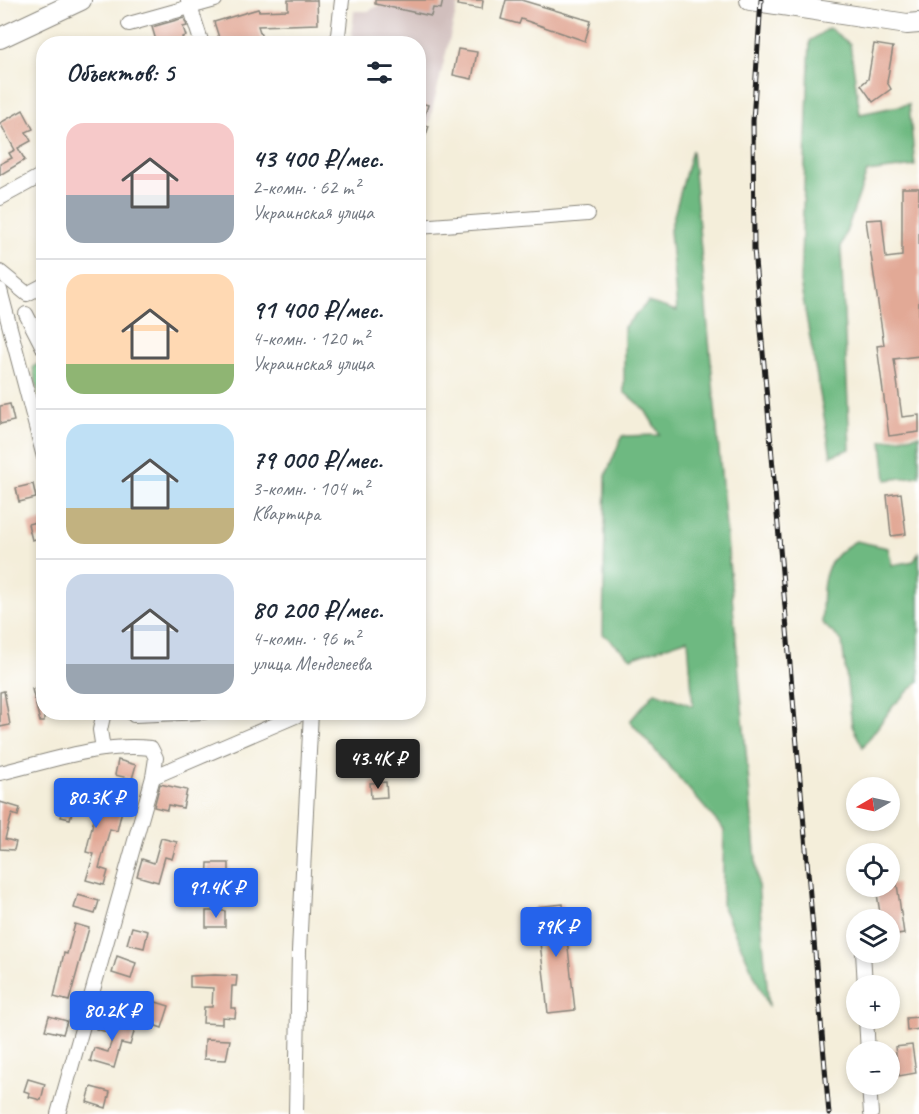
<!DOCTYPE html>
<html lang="ru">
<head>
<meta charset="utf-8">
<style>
  :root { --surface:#fff; --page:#f6f6f7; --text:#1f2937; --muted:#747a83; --line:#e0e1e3; --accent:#2563eb }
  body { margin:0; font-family:Caveat,sans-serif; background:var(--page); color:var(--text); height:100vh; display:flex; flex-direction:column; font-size:22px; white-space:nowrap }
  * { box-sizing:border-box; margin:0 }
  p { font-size:20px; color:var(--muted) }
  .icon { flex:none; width:33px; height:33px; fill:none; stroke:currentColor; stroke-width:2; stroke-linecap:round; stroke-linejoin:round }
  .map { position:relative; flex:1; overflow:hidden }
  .drawer { position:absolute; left:36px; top:36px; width:390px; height:684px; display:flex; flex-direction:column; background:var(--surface); border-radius:24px; box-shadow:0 3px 9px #0003 }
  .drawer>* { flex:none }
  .needle { width:39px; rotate:261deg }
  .buttons { position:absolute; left:846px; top:777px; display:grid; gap:12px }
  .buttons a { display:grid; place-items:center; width:54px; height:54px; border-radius:50%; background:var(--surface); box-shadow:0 3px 9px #0003; font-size:30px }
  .price { position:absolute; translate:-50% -51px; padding:0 14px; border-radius:6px; background:var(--accent); color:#fff; font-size:20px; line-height:39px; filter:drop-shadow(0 2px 3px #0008) }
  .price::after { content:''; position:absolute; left:50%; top:36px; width:18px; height:14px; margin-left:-9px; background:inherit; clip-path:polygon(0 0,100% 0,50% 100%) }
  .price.current { background:#222; color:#fff }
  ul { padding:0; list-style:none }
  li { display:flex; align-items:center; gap:18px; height:150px; padding:0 30px }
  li+li { border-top:2px solid var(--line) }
  li span { display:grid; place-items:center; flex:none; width:168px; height:120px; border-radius:18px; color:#555 }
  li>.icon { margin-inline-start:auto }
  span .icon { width:72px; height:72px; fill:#fffc; stroke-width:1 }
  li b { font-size:26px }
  h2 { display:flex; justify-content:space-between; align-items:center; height:72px; padding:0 30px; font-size:26px }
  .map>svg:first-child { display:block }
  .industrial { fill:#d1bfbd }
  .green { fill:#89d999; stroke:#527a5a; stroke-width:1.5 }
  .forest { fill:#6eb981; stroke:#456a4e; stroke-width:1.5 }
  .building { fill:#e2a996 }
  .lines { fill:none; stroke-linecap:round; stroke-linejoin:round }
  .minor-casing { stroke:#88857b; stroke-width:16 }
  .highway-casing { stroke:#88857b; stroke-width:22 }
  .minor { stroke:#fff; stroke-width:14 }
  .highway { stroke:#fff; stroke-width:20 }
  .rail-casing { stroke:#1c1c1c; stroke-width:5 }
  .rail { stroke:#fff; stroke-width:3; stroke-dasharray:9; stroke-linecap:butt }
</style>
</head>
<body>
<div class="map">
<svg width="919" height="1114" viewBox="0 0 919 1114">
  <rect width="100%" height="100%" fill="#fff"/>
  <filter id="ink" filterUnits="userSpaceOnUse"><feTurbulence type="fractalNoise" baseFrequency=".0167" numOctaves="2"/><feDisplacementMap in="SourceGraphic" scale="12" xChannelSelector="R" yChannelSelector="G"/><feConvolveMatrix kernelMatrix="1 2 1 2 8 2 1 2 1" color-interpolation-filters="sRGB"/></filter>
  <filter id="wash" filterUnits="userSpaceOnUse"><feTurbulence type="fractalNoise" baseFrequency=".008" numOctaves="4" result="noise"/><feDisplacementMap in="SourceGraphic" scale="24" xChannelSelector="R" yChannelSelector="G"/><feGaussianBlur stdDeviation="1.35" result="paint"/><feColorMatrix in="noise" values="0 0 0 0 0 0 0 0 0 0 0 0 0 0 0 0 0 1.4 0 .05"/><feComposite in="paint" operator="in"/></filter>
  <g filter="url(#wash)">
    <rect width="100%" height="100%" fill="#f4eeda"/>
    <polygon class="industrial" points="447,0 459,0 426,135 419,133 418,44 351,44 354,11 368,11 380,5 441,9"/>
    <polygon class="green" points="43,362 43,415 33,367"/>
    <g class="forest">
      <polygon points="829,28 850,44 860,114 909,104 915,166 867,172 841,247 850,449 831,456 800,282 810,41"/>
      <polygon points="692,150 769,1007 722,905 724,830 630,721 655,692 693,706 688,639 631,658 603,634 606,475 622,436 660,435 645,410 624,392 624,327 648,302 677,311 670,230"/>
      <polygon points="919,435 919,476 886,480 882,441"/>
      <path d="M 856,541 L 888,548 L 892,565 L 914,561 L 919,552 L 919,681 L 894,705 L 863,747 L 852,726 L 842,641 L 822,623 C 823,585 819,561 856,541 Z"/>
    </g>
    <g id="blocks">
      <g class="building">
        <polygon points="288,0 317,0 318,24 258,26 264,44 221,44 214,22 258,9 259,11 288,10"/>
        <polygon points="375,0 443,0 441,9 433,8 431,16 375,4"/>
        <polygon points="458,0 483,0 482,9 457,5"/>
        <polygon points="506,0 521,0 591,21 585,41 521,19 519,24 501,19"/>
        <polygon points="184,18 187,26 183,27 186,36 182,37 184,44 157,44 152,27"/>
        <polygon points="874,44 893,47 887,82 891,89 873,102 861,85 868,79"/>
        <polygon points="458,49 477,52 472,79 453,75"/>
        <polygon points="418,102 428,105 422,124 429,126 426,135 418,133"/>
        <polygon points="23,110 33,129 26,132 31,141 18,148 25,160 0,175 0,164 12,158 9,153 15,150 0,123"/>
        <polygon points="902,188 919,188 919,356 894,359 902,417 919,415 919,432 889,436 877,346 884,345 866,220 882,219 886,258 902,256"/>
        <polygon points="10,404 14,421 0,424 0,406"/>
        <polygon points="33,484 36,498 19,502 16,488"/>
        <polygon points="901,493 906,534 891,536 887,495"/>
        <polygon points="44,520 44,537 32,540 28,524"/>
        <polygon points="40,687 44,700 44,722 40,722 32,689"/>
        <polygon points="4,691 10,725 0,727 0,692"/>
        <polygon points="118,760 136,765 132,779 115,775"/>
        <polygon points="386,782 387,797 371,798 370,783"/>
        <polygon points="160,784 187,790 183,808 168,805 167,810 154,807"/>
        <polygon points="67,792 123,806 117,831 110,829 99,868 108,871 104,885 86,880 94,854 86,852 96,810 74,805 70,819 61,817"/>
        <polygon points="0,802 20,808 18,816 12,814 5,839 16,842 14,850 0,849"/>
        <polygon points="161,838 177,842 172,859 165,857 158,882 137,876 142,859 154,863"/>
        <polygon points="208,863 229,863 229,883 207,882"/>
        <polygon points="897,884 904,934 890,936 890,920 881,920 876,887"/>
        <polygon points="78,895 99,901 95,914 74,908"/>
        <polygon points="563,904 575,1010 548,1013 536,907"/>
        <rect x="206" y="911" width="19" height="16"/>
        <polygon points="75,924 89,928 69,1001 54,997 64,953 67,954"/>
        <polygon points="132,927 148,931 144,948 127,944"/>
        <polygon points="117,956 136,963 131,979 112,973"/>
        <polygon points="215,975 237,976 236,986 232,986 231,1008 236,1008 235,1018 222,1017 222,1024 203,1023 204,1007 212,1007 213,988 190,987 190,976"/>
        <polygon points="143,998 169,1006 162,1028 136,1019"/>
        <polygon points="49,1016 67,1021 63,1034 45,1030"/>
        <polygon points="100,1016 135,1029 130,1045 121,1043 114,1068 90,1061 94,1048 108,1052 114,1034 96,1029"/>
        <polygon points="919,1017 919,1029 907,1031 906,1018"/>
        <polygon points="205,1039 230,1040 226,1060 204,1059"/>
        <polygon points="912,1045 916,1073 899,1076 895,1047"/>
        <polygon points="28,1079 45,1084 41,1100 29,1097 30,1093 24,1091"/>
        <polygon points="91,1087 110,1092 106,1108 87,1102"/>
      </g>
    </g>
  </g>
  <g filter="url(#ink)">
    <use href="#blocks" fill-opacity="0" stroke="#88857b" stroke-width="1.5"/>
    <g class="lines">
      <g class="minor-casing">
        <g id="minor">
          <polyline points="188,0 202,44"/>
          <polyline points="129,24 215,0"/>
          <polyline points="337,44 342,0"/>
          <polyline points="0,198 44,174"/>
          <polyline points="418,227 588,214"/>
          <polyline points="0,272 27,294 44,285"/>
          <polyline points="0,290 44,457"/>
          <polyline points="26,314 44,349"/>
          <polyline points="132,712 134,715 204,712"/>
          <polyline points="103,749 100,730 104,712"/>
          <path d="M 0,773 C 48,762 101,742 151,748 L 156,758 L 153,777 L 58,1114"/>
          <polyline points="153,777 305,712"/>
          <polyline points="863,952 865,986"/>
          <polyline points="866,1018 868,1052"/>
          <polyline points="869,1084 871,1114"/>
          <polyline points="296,1114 299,951 311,712"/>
        </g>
      </g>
      <g class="highway-casing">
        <g id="highway">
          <polyline points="750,0 907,24 919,23"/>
          <polyline points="0,38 81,0"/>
        </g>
      </g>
      <use href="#minor" class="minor"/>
      <use href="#highway" class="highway"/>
      <g class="rail-casing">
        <polyline id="rail" points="761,0 753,121 754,249 829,1114"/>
      </g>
      <use href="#rail" class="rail"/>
    </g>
  </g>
</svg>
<div class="buttons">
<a><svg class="needle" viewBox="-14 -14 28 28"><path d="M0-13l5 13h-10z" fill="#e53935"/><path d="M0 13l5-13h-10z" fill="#747a83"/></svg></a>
<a><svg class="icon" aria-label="locate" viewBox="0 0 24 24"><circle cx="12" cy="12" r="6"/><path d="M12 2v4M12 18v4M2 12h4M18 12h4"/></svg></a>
<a><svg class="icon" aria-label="layers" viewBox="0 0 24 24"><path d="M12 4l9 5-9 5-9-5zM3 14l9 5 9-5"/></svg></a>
<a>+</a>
<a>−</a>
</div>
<b class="price current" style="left:378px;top:790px">43.4K ₽</b>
<b class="price" style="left:96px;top:829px">80.3K ₽</b>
<b class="price" style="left:216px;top:919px">91.4K ₽</b>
<b class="price" style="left:556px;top:958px">79K ₽</b>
<b class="price" style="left:112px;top:1042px">80.2K ₽</b>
<section class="drawer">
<h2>Объектов: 5<svg class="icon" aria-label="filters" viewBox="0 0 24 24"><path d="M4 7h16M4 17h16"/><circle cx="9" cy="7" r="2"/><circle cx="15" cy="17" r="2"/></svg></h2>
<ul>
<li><span style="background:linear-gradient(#f6c9c9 60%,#9aa5b1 0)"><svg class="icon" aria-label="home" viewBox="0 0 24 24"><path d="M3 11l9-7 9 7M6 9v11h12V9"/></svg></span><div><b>43 400 ₽/мес.</b><p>2-комн. · 62 m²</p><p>Украинская улица</p></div></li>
<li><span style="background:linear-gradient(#ffd9b3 75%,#8fb573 0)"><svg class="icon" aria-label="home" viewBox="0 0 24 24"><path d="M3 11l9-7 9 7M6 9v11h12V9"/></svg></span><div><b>91 400 ₽/мес.</b><p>4-комн. · 120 m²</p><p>Украинская улица</p></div></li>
<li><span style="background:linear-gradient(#bfe0f5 70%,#c2b280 0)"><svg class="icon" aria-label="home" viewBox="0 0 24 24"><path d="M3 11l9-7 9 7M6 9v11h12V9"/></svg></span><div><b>79 000 ₽/мес.</b><p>3-комн. · 104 m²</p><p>Квартира</p></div></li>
<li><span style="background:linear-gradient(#c9d6e8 75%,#9aa5b1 0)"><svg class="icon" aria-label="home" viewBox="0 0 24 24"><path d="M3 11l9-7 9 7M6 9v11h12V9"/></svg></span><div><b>80 200 ₽/мес.</b><p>4-комн. · 96 m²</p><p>улица Менделеева</p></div></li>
</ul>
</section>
</div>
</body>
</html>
